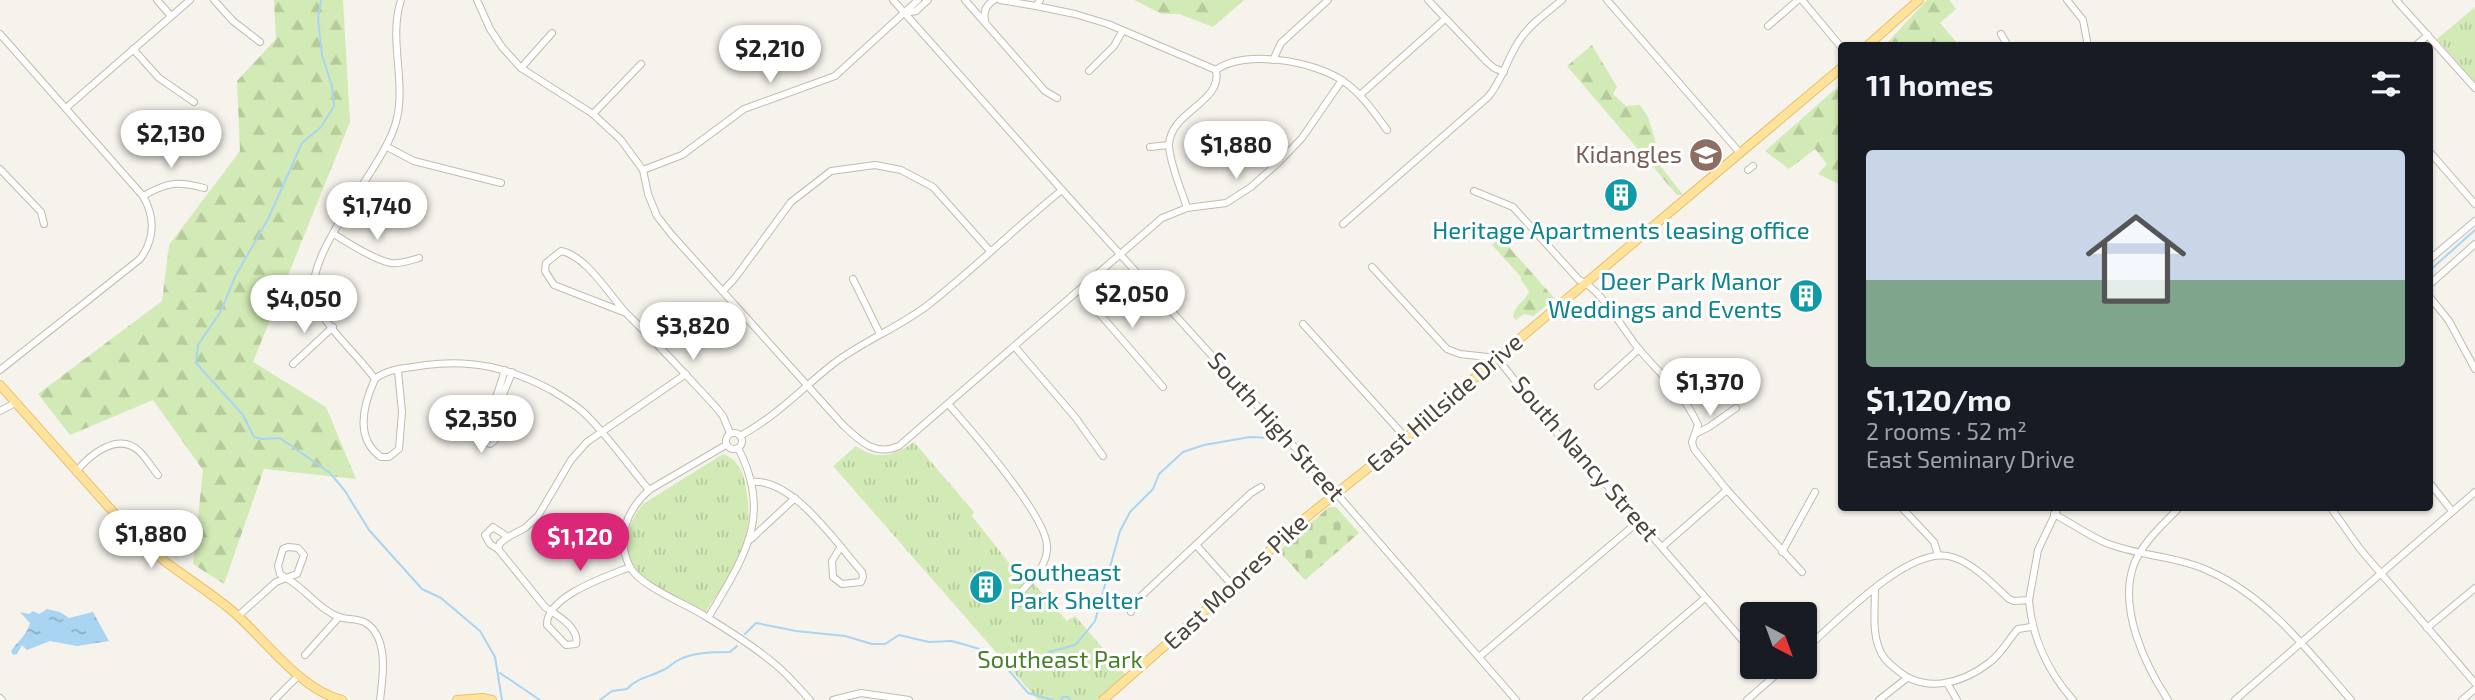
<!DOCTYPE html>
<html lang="en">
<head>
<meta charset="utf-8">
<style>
  :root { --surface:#171b24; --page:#242831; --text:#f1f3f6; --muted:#9ea1a6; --accent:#db2777 }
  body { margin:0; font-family:"Exo 2",sans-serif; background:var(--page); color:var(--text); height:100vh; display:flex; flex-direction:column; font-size:26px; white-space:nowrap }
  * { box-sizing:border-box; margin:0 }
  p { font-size:23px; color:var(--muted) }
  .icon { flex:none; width:38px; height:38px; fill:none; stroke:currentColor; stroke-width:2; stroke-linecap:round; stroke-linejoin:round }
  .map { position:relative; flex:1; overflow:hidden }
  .panel { position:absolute; left:1838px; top:42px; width:595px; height:469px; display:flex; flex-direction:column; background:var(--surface); border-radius:7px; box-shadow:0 2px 5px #0004 }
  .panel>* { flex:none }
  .needle { width:46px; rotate:139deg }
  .fabs { position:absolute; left:1740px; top:602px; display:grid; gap:14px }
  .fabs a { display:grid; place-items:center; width:77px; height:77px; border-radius:7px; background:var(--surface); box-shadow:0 2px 5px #0004; font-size:35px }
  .price { position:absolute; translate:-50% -60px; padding:0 16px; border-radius:24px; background:#fff; color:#222; font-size:23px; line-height:46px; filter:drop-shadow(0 2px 4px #0008) }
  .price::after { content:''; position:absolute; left:50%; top:42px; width:21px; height:16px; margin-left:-10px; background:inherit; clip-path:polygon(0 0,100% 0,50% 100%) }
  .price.selected { background:var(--accent); color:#fff }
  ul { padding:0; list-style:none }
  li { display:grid; align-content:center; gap:14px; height:371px; padding:0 28px }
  li span { display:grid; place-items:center; height:217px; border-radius:7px; color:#555 }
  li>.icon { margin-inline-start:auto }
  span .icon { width:126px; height:126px; fill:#fffc; stroke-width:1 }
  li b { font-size:30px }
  h2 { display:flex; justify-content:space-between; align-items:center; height:84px; padding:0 28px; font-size:30px }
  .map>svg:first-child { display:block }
  .grass { fill:url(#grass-tufts) }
  .forest { fill:url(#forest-firs) }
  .cemetery { fill:url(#cemetery-stones) }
  .water { fill:url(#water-ripples) }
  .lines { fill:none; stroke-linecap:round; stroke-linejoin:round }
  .stream { stroke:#a9d4f2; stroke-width:2 }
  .minor-casing { stroke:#c2bbae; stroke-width:8 }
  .major-casing { stroke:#e6c16a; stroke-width:10 }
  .minor { stroke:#fff; stroke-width:6 }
  .major { stroke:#ffe39c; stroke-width:8 }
  .labels { text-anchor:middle; stroke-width:6; stroke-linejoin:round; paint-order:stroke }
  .education-label { font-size:24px; fill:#785e54; stroke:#fff; text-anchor:end }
  .culture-label { font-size:24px; fill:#0d838f; stroke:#fff }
  .street-label { font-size:24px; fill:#4b4439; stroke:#fff }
  .park-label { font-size:24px; fill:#4a7f2a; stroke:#fff }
</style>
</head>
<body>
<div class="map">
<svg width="2475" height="700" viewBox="0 0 2475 700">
  <defs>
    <pattern id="grass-tufts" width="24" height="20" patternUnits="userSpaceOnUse" patternTransform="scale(1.75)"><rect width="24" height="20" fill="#d2eab5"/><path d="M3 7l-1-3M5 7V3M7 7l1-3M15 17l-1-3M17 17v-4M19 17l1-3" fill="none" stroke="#b6ca9c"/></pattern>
    <pattern id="forest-firs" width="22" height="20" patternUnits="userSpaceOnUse" patternTransform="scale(1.75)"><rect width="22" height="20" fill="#d2eab5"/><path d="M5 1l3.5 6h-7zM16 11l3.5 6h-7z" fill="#b6ca9c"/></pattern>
    <pattern id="cemetery-stones" width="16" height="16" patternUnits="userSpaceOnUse" patternTransform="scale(1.75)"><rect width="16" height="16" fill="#d2eab5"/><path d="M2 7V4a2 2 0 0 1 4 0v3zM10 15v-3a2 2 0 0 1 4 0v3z" fill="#b6ca9c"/></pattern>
    <pattern id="water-ripples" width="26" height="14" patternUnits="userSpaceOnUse" patternTransform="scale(1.75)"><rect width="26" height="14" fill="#a9d4f2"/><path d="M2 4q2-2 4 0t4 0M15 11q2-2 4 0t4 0" fill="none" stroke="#8caec5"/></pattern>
  </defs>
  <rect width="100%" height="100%" fill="#f6f3ec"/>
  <g class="grass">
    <polygon points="2475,7 2475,82 2437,39"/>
    <path d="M 914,442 L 974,512 L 972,516 L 1020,577 L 1025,574 L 1067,621 L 1075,616 L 1126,675 L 1096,700 L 1038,700 L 833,466 L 856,446 C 877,461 894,456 914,442 Z"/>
    <path d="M 723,454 C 738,459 744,473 746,488 C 756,543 733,570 705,613 C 686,603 664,595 646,582 C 618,563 624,526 643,504 Z"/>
  </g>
  <g class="forest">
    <polygon points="274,0 343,0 350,122 253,362 326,407 356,479 264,469 224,584 193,564 203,470 153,400 70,435 38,394 162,301 169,245 240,151 237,81 276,39"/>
    <polygon points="1134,0 1244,0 1213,27 1179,14 1162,14"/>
    <polygon points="1927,0 1949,0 1956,9 1940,23 1959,45 1885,45"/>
    <polygon points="1592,45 1617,87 1613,94 1626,106 1640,105 1648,117 1655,139 1658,163 1683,195 1677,195 1567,66"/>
    <polygon points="1841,84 1841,185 1818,174 1827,164 1815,149 1789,169 1765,151"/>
    <path d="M 1500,237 L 1555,299 L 1533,316 L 1524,314 L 1516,320 L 1513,317 C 1514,305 1526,301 1529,291 L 1521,280 L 1521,277 L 1492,245 Z"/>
  </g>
  <polygon class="cemetery" points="1329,507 1336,507 1359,533 1305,580 1279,551"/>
  <path class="water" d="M 47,609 L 60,612 L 69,618 L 93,612 L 109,641 L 77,646 L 50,641 L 27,650 L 22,645 L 17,654 L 13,655 L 11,651 C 18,641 27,635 30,623 L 20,612 L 29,614 L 33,611 L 39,614 Z"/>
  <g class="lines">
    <g class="stream">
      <polyline points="321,0 318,19 322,55 332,86 334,106 321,127 302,143 269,217 235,277 221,311 198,345 196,363 243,415 254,437 263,439 280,438 330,473 345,491 369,530 422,589 441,598 480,631 495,657 502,700"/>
      <polyline points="2429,271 2475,230"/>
      <polyline points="745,634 756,623 796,631 845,636 872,644 885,644 899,635 929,642 952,641 983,650 1006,667 1028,693 1053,700"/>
      <polyline points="1006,667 1033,665 1049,652 1075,645 1084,635 1095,621 1120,531 1130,512 1153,489 1159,474 1183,452 1204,445 1250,437 1273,438"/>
      <polyline points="500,673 540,700"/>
      <path d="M 600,700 L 612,691 L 627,689 C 637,678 649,677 661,671 C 668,669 670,665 675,662 C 691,652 712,652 730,652 L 737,646"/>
      <polyline points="1061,700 1062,697 1068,697 1070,700"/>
    </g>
    <g class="minor-casing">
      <g id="minor">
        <polyline points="157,0 171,16"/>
        <polyline points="214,0 233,21 260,42"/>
        <path d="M 477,0 L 490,29 L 502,47 L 521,68 L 593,114 L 621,140 L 643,170 L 648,194 L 657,216 L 671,234 L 842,424 C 859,440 874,457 899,446 L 1162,218 L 1187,208 L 1226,203 L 1251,187 L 1278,163 L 1302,138 L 1342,80"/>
        <polyline points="893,0 1062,190 1337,494 1516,700"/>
        <polyline points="965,0 1045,91 1057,98"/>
        <polyline points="1000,0 1036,6 1040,0"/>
        <polyline points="1428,0 1487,62 1494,68 1504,72"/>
        <polyline points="1607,0 1740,153"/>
        <polyline points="1802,0 1841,47"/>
        <polyline points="2067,0 2083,20 2088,46"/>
        <polyline points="2396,0 2475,88"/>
        <path d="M 1036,6 L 1075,14 L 1108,24 L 1216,70 C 1245,49 1314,61 1343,81 C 1361,93 1374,112 1387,130"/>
        <polyline points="905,13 916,11 928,0"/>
        <path d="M 985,20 C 983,11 986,5 994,0"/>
        <polyline points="1768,26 1798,0"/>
        <path d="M 0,34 L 143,196 C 155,217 155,239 140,259 L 0,370"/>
        <polyline points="2001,34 2008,46"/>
        <polyline points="2415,46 2428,35"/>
        <polyline points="133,49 159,78 194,102"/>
        <polyline points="1273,60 1281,43 1328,0"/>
        <polyline points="521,68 552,33"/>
        <polyline points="1089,71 1114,46 1122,32"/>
        <polyline points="1360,95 1445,19"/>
        <polyline points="66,108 190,0"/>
        <polyline points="593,114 641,64"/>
        <polyline points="387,147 414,161 501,183"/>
        <polyline points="1150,147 1169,145"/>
        <polyline points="2429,151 2475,204"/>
        <polyline points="0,169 41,212 44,224"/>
        <polyline points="643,170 682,155 744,109 835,76 918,0"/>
        <polyline points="1748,170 1753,166"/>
        <path d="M 1474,191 L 1513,207 L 1579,280 C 1601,288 1623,330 1638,348 C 1661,376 1682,390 1698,425 L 1692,442 L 1694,449 L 1727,490 L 1802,572"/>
        <path d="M 143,196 C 168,182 177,181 204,188"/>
        <path d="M 1187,208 C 1182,191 1169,162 1169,145 C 1170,111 1223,103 1216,70"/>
        <path d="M 1343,224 L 1488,97 C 1503,80 1507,57 1521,38 C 1531,23 1548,12 1562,0"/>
        <path d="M 334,234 C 348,243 374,260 391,263 C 401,264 409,261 419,258"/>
        <polyline points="2429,260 2475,221"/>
        <polyline points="1372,267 1447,349 1460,354 1497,358 1561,438 1617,496 1752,651"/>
        <polyline points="853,279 880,334"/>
        <polyline points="2429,285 2475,244"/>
        <polyline points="723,291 735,278 791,202 831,171 875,165 901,170 933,187 990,251"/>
        <polyline points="1080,291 1163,387"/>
        <polyline points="2429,296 2449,321 2475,369"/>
        <path d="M 626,313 L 554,285 L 545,271 L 546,263 L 561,251 C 587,256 609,295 627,314 C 657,343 685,374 714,405 L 723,416 L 730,433"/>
        <polyline points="1303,324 1406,438"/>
        <polyline points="1015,347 1075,417 1103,456"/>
        <polyline points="293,364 333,327"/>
        <path d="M 505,370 L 489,419 L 480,427 L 477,436 L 481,441 L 490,444 C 502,437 494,431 495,420 C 497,404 507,387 512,372"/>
        <path d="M 398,371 L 402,412 L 399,449 L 389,457 L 381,457 C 354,438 364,403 375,379 C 388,368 409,368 426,365 C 472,359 510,368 551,390 C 561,396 573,403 582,411 C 607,434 627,464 649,490"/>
        <path d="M 375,379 C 358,355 326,328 316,303 C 297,259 384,169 396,122 C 407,82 388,40 401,0"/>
        <polyline points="1598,386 1639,349"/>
        <path d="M 949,405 C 971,430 1046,515 1047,546 C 1048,565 1033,578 1022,591"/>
        <polyline points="0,411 15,403"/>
        <circle cx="734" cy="441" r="8"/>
        <polyline points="1697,433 1709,427 1736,408"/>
        <path d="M 740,436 C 777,416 801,389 833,364 C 863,341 898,328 928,305 C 974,269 1016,227 1062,190"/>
        <path d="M 726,445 L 649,490 C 627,510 615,538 630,567 C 640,586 686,604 705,616 C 728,630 756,648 776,665 C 788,675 799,688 810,700"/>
        <path d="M 76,472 C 90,454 119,431 140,452 C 147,459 152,468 158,475"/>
        <path d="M 752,482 C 793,478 837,544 862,572 L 863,577 L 861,582 L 842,584 L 833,577 L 832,561 L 840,548"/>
        <polyline points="2429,482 2452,511"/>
        <polyline points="1902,508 1934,542 1938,555"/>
        <polyline points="2331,508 2360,549 2475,683"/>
        <path d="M 2054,514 C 2071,523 2088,535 2106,543 C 2139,556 2176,556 2209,571 C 2269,598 2309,652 2351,700"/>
        <path d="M 508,537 L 500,543 L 498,549 L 545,607 C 557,615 580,628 576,644 L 566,645 L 547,625 C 546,596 608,576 630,567"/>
        <polyline points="751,539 795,498"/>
        <polyline points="1197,546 1233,586"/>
        <polygon points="288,547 298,548 304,555 297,574 286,578 280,574 278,566 283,549"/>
        <polyline points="1662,547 1727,490"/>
        <polyline points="498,549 490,544 485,535 493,527 508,537 525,528 538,516 571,460 587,442 686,374"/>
        <polyline points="1782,552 1815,492"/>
        <path d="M 1875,589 C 1875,608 1872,630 1879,648 C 1882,657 1889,664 1896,669 C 1924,694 1962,684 1990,662 C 2002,653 2008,640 2018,629 L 2031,627"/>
        <polyline points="2029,600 2038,550 2058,508"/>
        <polyline points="1131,612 1137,600 1251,493 1261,487"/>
        <path d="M 238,616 L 276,582 L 286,578 C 305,588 318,609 339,617 C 347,620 358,618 366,623 C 389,638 383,677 380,700"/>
        <path d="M 708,618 C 743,558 774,517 738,448"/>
        <polyline points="2427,628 2475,588"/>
        <path d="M 1804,650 C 1836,623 1909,544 1952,557 C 1973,563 1993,584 2009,599 L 2014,601 L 2029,600 C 2032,637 2048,672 2073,700"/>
        <polyline points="305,655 339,617"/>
        <polyline points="1479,657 1639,521"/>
        <polyline points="1766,667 1774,676"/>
        <polyline points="1947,683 1957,700"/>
        <polyline points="0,698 2,700"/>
        <polyline points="274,700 299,675"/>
        <polyline points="833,700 861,693 909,700"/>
        <polyline points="1586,700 1705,598"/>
        <polyline points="1747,700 1785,667"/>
        <polyline points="1879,700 1907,678"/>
        <path d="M 2168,700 C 2145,665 2119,610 2133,567 C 2140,545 2163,524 2179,508"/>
        <polyline points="2235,700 2475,492"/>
        <polyline points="2462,700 2475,689"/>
      </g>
    </g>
    <g class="major-casing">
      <g id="major">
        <polyline points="1867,46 1919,0"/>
        <path d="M 0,385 L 139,541 C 168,566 200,585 230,609 C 263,636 299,690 342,700"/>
        <polyline points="457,700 482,698 492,700"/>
        <polyline points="1103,700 1233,586 1294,527 1406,438 1518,340 1841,68"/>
      </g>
    </g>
    <use href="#minor" class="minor"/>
    <use href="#major" class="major"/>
  </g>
  <defs>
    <g id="school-disc" transform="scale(1.75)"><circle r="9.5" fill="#8d6e63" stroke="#fff"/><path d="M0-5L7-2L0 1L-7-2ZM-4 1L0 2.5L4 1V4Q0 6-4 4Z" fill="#fff"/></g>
    <g id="building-disc" transform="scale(1.75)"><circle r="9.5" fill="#0f9aa8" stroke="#fff"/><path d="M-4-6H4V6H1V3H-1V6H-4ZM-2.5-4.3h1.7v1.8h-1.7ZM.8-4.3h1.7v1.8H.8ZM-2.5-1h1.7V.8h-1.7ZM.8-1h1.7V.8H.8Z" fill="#fff"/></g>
  </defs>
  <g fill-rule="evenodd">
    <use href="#school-disc" x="1706" y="155"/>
    <use href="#building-disc" x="1621" y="195"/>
    <use href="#building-disc" x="1806" y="296"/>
    <use href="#building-disc" x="986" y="587"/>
  </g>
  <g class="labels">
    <g class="education-label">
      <text x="1682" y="163">Kidangles</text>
    </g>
    <g class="culture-label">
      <text x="1621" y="239">Heritage Apartments leasing office</text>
      <text x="1782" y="290" text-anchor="end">Deer Park Manor<tspan x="1782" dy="28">Weddings and Events</tspan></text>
      <text x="1010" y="581" text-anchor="start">Southeast<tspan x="1010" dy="28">Park Shelter</tspan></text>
    </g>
    <g class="street-label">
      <text transform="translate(1445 403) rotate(-41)" y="8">East Hillside Drive</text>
      <text transform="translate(1276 427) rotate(48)" y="8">South High Street</text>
      <text transform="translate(1585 459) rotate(49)" y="8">South Nancy Street</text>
      <text transform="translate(1236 582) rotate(-43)" y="8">East Moores Pike</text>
    </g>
    <g class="park-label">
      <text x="1060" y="668">Southeast Park</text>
    </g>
  </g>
</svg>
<div class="fabs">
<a><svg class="needle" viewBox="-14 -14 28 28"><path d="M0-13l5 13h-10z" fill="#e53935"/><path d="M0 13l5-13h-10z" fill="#9ea1a6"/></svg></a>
</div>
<b class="price" style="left:770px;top:85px">$2,210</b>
<b class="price" style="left:171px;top:170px">$2,130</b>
<b class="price" style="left:1236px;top:181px">$1,880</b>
<b class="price" style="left:377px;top:242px">$1,740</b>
<b class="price" style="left:1132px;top:330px">$2,050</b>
<b class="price" style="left:304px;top:335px">$4,050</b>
<b class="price" style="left:693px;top:362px">$3,820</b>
<b class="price" style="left:1710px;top:418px">$1,370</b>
<b class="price" style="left:481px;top:455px">$2,350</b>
<b class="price" style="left:151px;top:570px">$1,880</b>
<b class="price selected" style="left:580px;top:573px">$1,120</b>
<section class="panel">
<h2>11 homes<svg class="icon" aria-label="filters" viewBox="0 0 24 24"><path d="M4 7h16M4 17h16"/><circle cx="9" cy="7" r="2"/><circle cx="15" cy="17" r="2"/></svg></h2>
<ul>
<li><span style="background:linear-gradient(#c9d6e8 60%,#7fa58c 0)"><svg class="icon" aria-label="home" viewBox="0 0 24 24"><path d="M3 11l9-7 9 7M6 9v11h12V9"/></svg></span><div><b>$1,120/mo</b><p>2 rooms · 52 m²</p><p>East Seminary Drive</p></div></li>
</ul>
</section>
</div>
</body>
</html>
